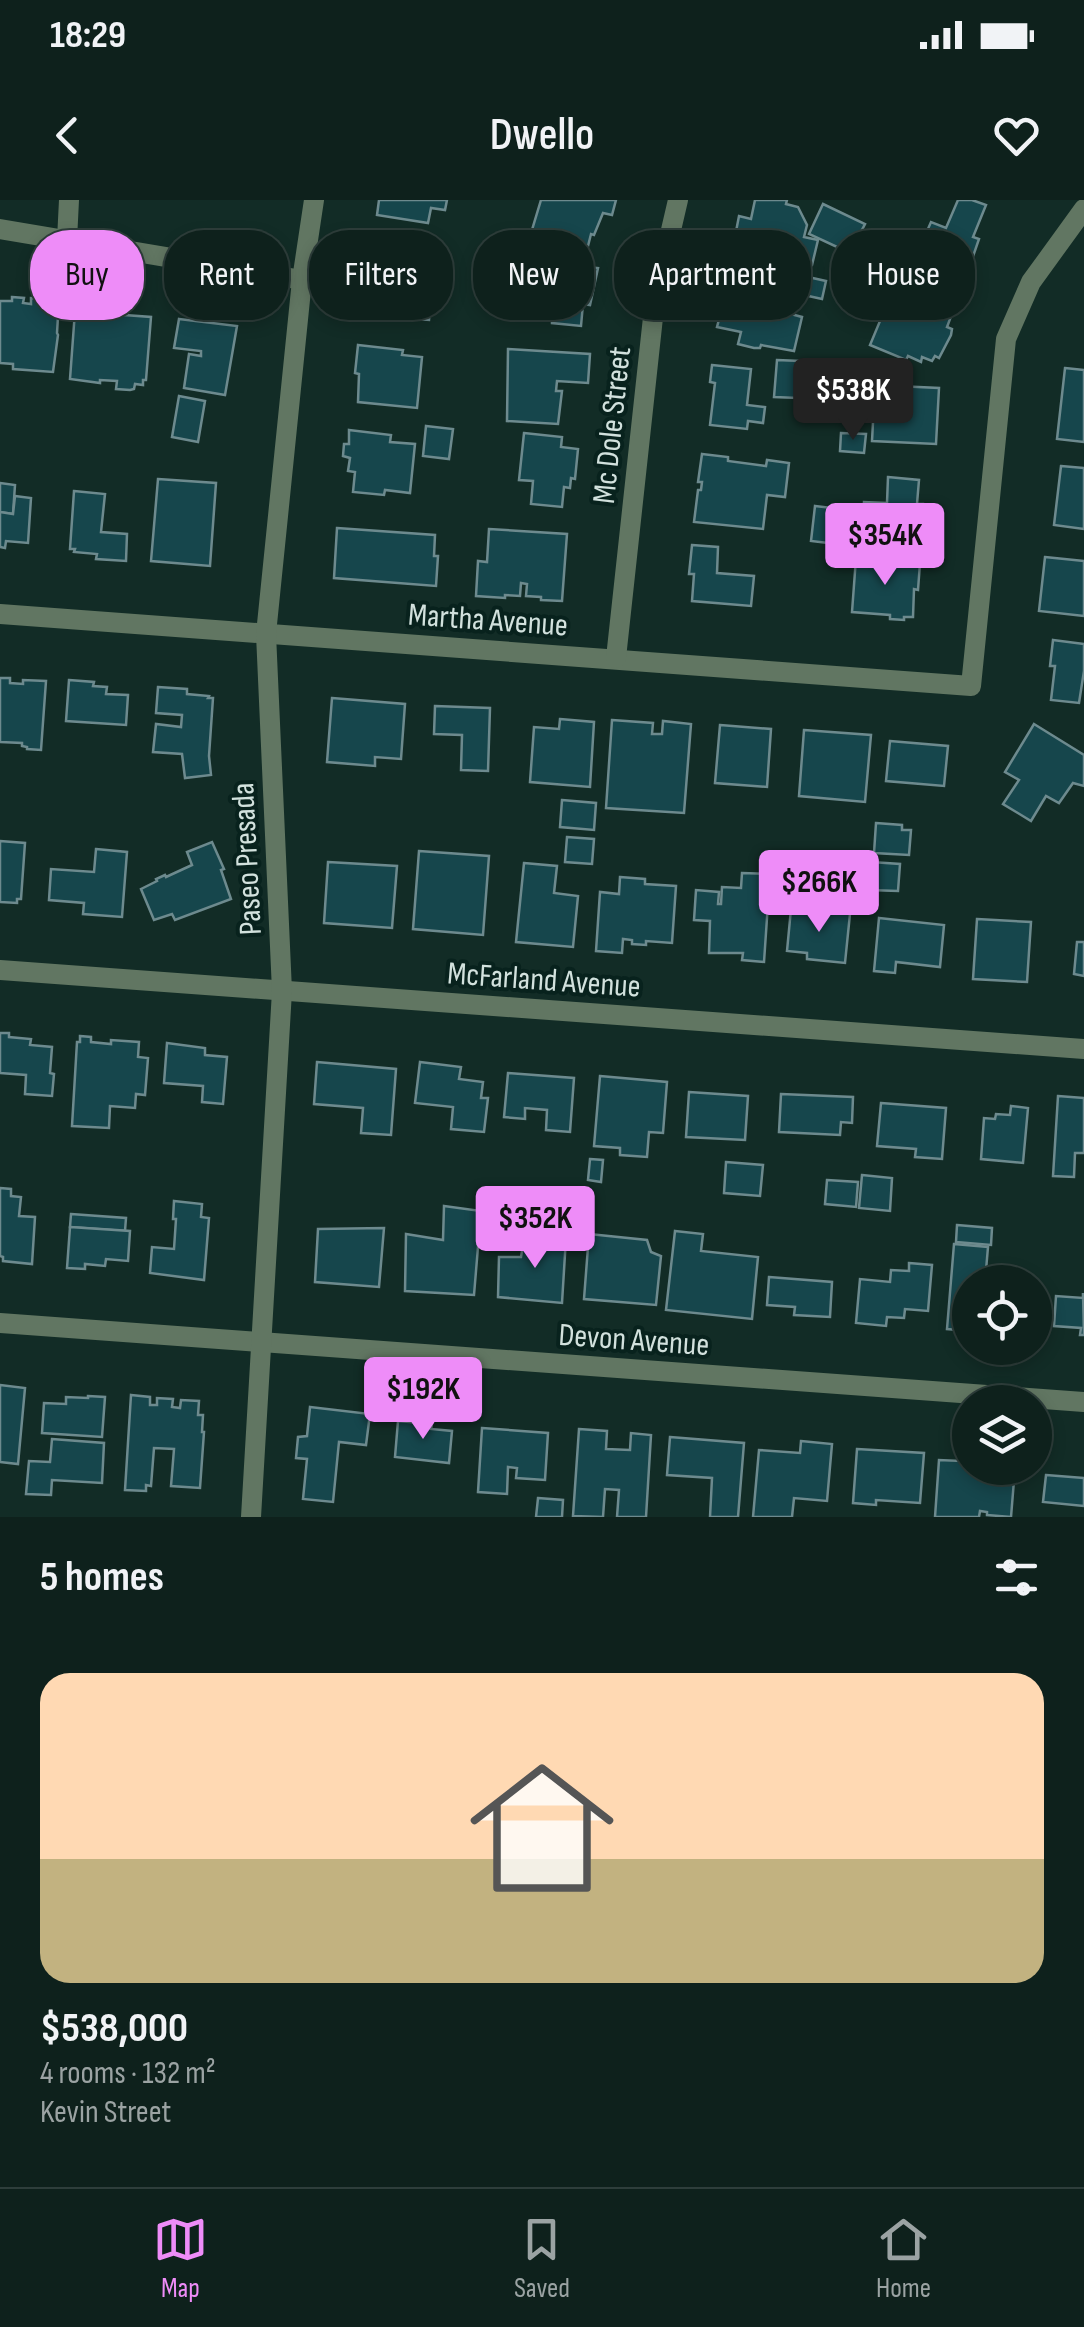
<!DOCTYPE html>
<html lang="en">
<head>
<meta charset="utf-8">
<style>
  :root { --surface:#0e211c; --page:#172925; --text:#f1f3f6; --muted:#9ba3a3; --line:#2e3e3b; --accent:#ee8cf8 }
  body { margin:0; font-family:"Sofia Sans Condensed",sans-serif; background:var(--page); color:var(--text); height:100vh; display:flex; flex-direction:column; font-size:38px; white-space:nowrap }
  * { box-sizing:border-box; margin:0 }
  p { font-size:32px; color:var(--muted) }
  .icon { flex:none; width:55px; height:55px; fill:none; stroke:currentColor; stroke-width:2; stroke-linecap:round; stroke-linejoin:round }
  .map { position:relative; height:1317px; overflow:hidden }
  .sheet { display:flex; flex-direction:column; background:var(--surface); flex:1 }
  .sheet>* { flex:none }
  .guide { position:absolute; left:30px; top:30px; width:1025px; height:90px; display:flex; gap:20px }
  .tools { position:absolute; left:952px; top:1065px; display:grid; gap:20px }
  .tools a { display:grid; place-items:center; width:100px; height:100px; border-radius:50%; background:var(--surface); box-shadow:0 5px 15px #0003,0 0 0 2px var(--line); font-size:50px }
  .price { position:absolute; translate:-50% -85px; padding:0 22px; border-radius:10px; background:var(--accent); color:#111; font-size:32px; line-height:65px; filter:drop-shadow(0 2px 5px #0008) }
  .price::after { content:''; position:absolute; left:50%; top:60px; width:30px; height:22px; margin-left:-15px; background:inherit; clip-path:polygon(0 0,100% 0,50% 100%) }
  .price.on { background:#222; color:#fff }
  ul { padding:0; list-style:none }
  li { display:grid; align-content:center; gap:20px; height:530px; padding:0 40px }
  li+li { border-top:2px solid var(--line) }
  li span { display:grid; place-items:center; height:310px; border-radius:30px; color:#555 }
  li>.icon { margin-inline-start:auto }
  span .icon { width:180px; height:180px; fill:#fffc; stroke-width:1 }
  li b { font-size:42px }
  h2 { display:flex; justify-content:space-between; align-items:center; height:120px; padding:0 40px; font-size:42px }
  .tag { padding:0 35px; border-radius:40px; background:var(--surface); box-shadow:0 5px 15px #0003,0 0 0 2px var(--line); font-size:35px; line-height:90px }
  .tag.on { background:var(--accent); color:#111 }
  .status { display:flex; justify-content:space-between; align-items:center; height:70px; padding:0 50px; background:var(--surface); direction:ltr }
  .status svg { height:28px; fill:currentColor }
  header { display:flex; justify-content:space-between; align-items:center; height:130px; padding:0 40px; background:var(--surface); font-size:45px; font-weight:600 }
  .tab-bar { display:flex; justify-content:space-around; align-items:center; height:140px; border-top:2px solid var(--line); background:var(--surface); font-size:28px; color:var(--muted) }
  .tab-bar a { display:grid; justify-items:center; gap:5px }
  .tab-bar .on { color:var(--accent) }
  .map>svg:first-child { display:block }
  .building { fill:#16464c; stroke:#6d8a8e; stroke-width:2.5 }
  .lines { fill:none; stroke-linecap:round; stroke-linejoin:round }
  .street { stroke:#617662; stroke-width:20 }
  .labels { text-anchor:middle; stroke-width:8; stroke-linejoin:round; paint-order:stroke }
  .street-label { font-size:32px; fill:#d2e1dd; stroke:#08221d }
</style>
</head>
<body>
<div class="status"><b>18:29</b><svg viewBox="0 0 49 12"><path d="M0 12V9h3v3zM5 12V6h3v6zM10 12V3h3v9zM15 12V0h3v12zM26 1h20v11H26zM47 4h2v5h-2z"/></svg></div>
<header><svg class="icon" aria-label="back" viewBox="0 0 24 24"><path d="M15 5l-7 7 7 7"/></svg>Dwello<svg class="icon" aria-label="heart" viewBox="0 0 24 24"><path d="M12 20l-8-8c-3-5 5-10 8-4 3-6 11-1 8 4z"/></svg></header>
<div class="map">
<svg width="1084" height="1317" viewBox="0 0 1084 1317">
  <rect width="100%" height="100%" fill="#122c26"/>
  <g class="building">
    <polygon points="379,0 447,0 445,10 431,8 428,23 377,15"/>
    <polygon points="541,0 616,0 612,15 603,13 594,35 591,34 588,46 532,30"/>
    <polygon points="755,0 787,0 786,4 798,7 807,25 804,37 818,40 812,65 765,51 764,54 733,47 739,16 751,19"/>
    <polygon points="958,0 972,0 986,5 973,37 979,39 968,71 931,56 932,52 920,47 931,22 946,28"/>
    <polygon points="823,4 865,24 850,53 809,34"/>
    <polygon points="391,44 421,46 419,63 415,62 413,79 407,79 406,93 431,95 429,120 363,115 365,98 368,99 367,76 376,76 377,56 390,57"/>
    <polygon points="528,61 598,68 590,105 583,104 581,126 552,123 552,118 526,115 531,72 527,72"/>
    <polygon points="754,72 775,78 777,83 768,108 802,117 794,151 761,145 760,148 754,148 738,144 741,132 717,127 731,73 752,79"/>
    <polygon points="910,74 959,95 947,127 952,129 951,135 939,158 935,156 932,161 922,157 921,162 908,156 906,160 870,145 885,109 894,112"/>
    <polygon points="808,77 826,81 822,99 804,95"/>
    <polygon points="12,97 24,98 23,103 31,104 31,98 59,100 57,133 58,135 53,172 13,169 13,164 0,163 0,101 12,101"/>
    <polygon points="116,110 125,111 125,115 151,117 146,180 143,180 143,185 135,184 134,189 130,190 116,189 117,181 100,180 100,183 70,179 75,111 100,113 116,112"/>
    <polygon points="179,119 237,126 225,195 184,188 189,154 201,156 201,151 174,148"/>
    <polygon points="358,145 403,150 402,155 422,157 417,208 358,202 359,174 355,173"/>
    <polygon points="508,149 590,154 588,183 557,181 556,191 562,191 558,224 507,221"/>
    <polygon points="777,160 800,161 798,198 774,197"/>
    <polygon points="712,165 751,169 747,205 765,207 763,223 748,221 747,229 710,225 715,183 710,182"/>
    <polygon points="1065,168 1084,170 1084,242 1057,239"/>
    <polygon points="875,185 939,188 936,244 872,241"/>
    <polygon points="179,196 205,201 198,242 172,237"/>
    <polygon points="426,226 453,229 449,259 423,256"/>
    <polygon points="349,230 391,235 390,242 415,244 410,293 385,290 384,295 353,292 355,272 348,271 350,258 343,256 344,244 349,244"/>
    <polygon points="524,233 562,237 561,247 578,249 575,279 571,278 570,288 564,287 562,307 531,304 533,281 519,280"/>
    <polygon points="841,233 866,234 864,253 840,251"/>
    <polygon points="702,254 728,257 728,261 766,266 767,260 789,263 785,297 767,295 763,329 694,322 698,290 701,290 702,282 698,282"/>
    <polygon points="1061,266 1084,268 1084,329 1054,325"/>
    <polygon points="888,277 919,280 917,304 923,304 923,339 884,336 885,332 862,330 864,302 887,303"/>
    <polygon points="158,279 216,283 210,366 151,361"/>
    <polygon points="0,283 15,285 13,314 0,312"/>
    <polygon points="74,291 105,294 101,332 127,334 126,361 96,359 97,354 74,352 75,349 70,349"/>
    <polygon points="15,296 31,298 28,343 6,341 5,348 0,347 0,312 13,314"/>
    <polygon points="815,306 841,309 837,344 811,341"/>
    <polygon points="337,328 435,335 434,356 438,356 436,386 334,378"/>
    <polygon points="489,329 567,334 562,401 541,400 541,397 526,396 527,384 521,383 520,396 505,395 505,398 476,396 478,361 487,362"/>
    <polygon points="692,345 718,347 717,373 754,376 751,406 692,401 694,374 689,374"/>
    <polygon points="1045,357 1084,361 1084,416 1039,411"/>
    <polygon points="856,358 920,363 918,390 914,389 913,417 904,417 904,420 890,419 890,415 852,412"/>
    <polygon points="1053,440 1084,444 1084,471 1079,503 1051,500 1055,466 1050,466"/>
    <polygon points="0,478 10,478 10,483 23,484 23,480 46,481 41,550 27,549 27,547 22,546 22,543 0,542"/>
    <polygon points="69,480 94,482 93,486 107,487 106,494 128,495 126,525 66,521"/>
    <polygon points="158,487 187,489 187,494 209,496 208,498 213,498 209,556 211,575 185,578 182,554 153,552 156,524 181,527 182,515 156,513"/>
    <polygon points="332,498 405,504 401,559 375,557 375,566 327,562"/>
    <polygon points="435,506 490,508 488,571 461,570 462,535 434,534"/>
    <polygon points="560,519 594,522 590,587 530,582 534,527 559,529"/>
    <polygon points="612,520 653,523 652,534 662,534 663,521 691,524 684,613 606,608"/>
    <polygon points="1034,524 1084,555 1084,586 1073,583 1059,603 1046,596 1031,621 1003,604 1019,580 1005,572"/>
    <polygon points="720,525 771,529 767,587 715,583"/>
    <polygon points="804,530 871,535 865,602 799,596"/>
    <polygon points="890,541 948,546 944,586 886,581"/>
    <polygon points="562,600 596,603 594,630 560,627"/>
    <polygon points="876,623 902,625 902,630 911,630 909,655 874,653"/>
    <polygon points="567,637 594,639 592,664 565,662"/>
    <polygon points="0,641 25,643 21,699 17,699 17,703 0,702"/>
    <polygon points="212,642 224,669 221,670 231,699 175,720 172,714 154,720 141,689 157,681 156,679 165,675 166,677 192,665 187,652"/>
    <polygon points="96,649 127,652 122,717 83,714 84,703 49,700 51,669 94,672"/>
    <polygon points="419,651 489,656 483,735 413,729"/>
    <polygon points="328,662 397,666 392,728 324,723"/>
    <polygon points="871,662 900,664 898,691 869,690"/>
    <polygon points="524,663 557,666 554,693 578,696 573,747 516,742"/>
    <polygon points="742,673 770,674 764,762 742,760 743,753 709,753 710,721 694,720 696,690 719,692 718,704 721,704 722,687 741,688"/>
    <polygon points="620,677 645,679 645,684 676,686 672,743 646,741 646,745 632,744 632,740 623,739 622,753 596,751 600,692 619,694"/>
    <polygon points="791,709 850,714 845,763 807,759 807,753 787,751"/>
    <polygon points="879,718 944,725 940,767 896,762 895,773 874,771"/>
    <polygon points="977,719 1031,722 1027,782 973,779"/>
    <polygon points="1077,742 1084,742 1084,776 1074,774"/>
    <polygon points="0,833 9,833 9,837 31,839 30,845 52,847 50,873 54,874 52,896 25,894 26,875 0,873"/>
    <polygon points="80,836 91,837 91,842 111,844 111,840 139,842 138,857 148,858 145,895 136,894 135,908 110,906 109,928 72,926 77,842 80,842"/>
    <polygon points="167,843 205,848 205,855 227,857 223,904 202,902 203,886 164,883"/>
    <polygon points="317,862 396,869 391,935 361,933 363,908 314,904"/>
    <polygon points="420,862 461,867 459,879 483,882 481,898 488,898 484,932 451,929 453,907 415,903"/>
    <polygon points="508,873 574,878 570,932 546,930 547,910 525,908 525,919 504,917"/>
    <polygon points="600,876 667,882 663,933 649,932 647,957 620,955 620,948 594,946"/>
    <polygon points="689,892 748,896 745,940 686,937"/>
    <polygon points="781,894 853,897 852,923 841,922 840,935 779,932"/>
    <polygon points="1058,896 1084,898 1084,953 1075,953 1074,977 1053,976"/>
    <polygon points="881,903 946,908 942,959 915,957 916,949 877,946"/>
    <polygon points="1011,906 1028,908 1023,963 981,959 984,918 995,919 996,914 1010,915"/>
    <polygon points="590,959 603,960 601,982 588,980"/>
    <polygon points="726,962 763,965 760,996 724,993"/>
    <polygon points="862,975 892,978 890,1011 859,1008"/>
    <polygon points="827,980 858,982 856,1007 825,1004"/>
    <polygon points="0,988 11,989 11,996 21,997 19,1016 35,1017 32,1064 3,1061 3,1057 0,1056"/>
    <polygon points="174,1001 202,1004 201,1017 209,1018 204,1080 150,1073 152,1047 174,1049 176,1019 173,1019"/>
    <polygon points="444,1006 481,1011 474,1095 405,1091 406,1034 443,1040"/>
    <polygon points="71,1014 126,1018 125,1031 70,1027"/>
    <polygon points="957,1025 992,1028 991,1045 956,1042"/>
    <polygon points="70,1027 130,1031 128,1061 106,1059 105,1066 85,1064 85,1069 67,1068"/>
    <polygon points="384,1028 379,1087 315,1082 318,1029"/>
    <polygon points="675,1031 703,1034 701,1051 758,1057 752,1119 666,1110"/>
    <polygon points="525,1034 566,1038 562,1103 498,1097 499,1057 521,1057"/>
    <polygon points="589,1034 647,1040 651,1052 661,1056 656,1105 584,1099"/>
    <polygon points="954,1044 988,1047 985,1082 970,1082 970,1131 947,1129"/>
    <polygon points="909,1063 932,1065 928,1111 905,1109 904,1118 887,1117 886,1126 856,1123 860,1079 890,1082 891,1070 909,1071"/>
    <polygon points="769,1077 832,1082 830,1117 794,1115 795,1107 767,1105"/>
    <polygon points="1083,1093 1084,1135 1080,1135 1081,1128 1054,1126 1056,1096 1083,1098"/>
    <polygon points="0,1185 25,1188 18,1264 0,1262"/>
    <polygon points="131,1195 150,1197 150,1205 157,1205 157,1198 173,1199 172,1207 180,1208 181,1200 199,1201 198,1215 203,1215 202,1232 204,1232 200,1288 171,1286 174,1249 154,1248 151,1286 146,1285 146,1291 125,1290"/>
    <polygon points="88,1196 105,1197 102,1237 42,1233 44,1203 66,1204 66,1197 88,1198"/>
    <polygon points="310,1207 370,1214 366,1245 339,1242 333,1302 303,1299 307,1259 296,1258 298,1237 307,1236"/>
    <polygon points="398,1221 432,1224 431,1229 452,1231 449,1263 395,1257"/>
    <polygon points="482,1228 548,1233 545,1280 516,1278 517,1268 508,1267 507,1294 478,1292"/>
    <polygon points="579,1229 607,1231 606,1249 630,1250 631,1233 651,1235 646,1317 617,1317 619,1290 605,1289 603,1317 573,1316"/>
    <polygon points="670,1237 744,1243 738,1317 710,1317 712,1278 667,1275"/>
    <polygon points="52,1239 104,1243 102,1283 52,1280 51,1295 26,1294 29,1261 50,1262"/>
    <polygon points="801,1241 832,1244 827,1301 794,1298 792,1317 753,1317 759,1250 800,1253"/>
    <polygon points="857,1249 924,1253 920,1303 876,1300 876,1305 853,1303"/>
    <polygon points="962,1255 970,1256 970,1268 1015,1268 1011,1317 987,1315 987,1312 980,1311 979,1317 935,1317 939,1260 961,1261"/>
    <polygon points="1046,1275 1084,1278 1084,1306 1043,1302"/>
    <polygon points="538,1298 563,1300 562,1317 536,1317"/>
  </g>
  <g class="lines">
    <g class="street">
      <polyline points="0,29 302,80"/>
      <polyline points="67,40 69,0"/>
      <polyline points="0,414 971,486 1006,139 1031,82 1084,9"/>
      <polyline points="616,458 655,99 678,0"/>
      <polyline points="0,770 1084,849"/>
      <polyline points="0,1123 1084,1202"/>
      <polyline points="251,1317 282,791 266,434 302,80 314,0"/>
    </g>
  </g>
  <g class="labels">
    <g class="street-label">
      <text transform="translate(611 225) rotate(-84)" y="11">Mc Dole Street</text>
      <text transform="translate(488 419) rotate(4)" y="11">Martha Avenue</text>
      <text transform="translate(246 659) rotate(-93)" y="11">Paseo Presada</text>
      <text transform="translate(544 779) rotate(4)" y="11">McFarland Avenue</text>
      <text transform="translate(634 1139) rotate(4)" y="11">Devon Avenue</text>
    </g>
  </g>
</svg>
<div class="tools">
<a><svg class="icon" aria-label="locate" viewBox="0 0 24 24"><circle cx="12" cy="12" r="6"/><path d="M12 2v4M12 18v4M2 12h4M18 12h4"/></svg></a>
<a><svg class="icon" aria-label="layers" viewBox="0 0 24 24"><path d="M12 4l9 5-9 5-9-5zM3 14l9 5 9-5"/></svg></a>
</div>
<b class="price on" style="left:853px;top:243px">$538K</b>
<b class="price" style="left:885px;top:388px">$354K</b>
<b class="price" style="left:819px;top:735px">$266K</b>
<b class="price" style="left:535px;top:1071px">$352K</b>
<b class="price" style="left:423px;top:1242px">$192K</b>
<div class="guide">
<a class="tag on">Buy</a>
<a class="tag">Rent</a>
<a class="tag">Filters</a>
<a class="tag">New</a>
<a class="tag">Apartment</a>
<a class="tag">House</a>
</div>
</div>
<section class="sheet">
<h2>5 homes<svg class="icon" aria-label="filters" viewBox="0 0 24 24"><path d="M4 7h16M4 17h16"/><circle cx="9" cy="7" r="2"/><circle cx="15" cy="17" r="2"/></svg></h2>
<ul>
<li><span style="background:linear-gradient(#ffd9b3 60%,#c2b280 0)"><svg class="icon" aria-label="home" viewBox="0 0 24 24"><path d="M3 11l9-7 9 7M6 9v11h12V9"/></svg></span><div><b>$538,000</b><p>4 rooms · 132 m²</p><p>Kevin Street</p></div></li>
</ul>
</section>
<nav class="tab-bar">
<a class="on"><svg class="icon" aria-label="map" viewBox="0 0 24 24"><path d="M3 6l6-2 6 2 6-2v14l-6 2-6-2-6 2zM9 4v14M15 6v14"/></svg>Map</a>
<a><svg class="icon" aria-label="saved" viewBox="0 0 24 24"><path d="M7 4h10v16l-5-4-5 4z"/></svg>Saved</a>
<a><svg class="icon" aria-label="home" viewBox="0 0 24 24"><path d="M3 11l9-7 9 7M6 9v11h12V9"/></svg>Home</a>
</nav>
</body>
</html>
